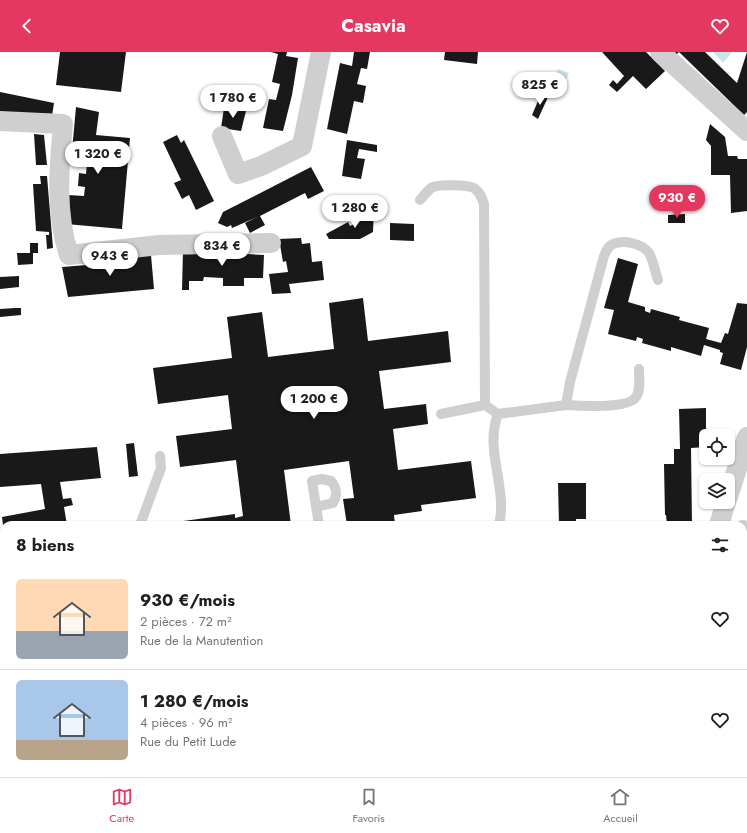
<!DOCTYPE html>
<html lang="fr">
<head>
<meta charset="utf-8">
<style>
  :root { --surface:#fff; --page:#f6f6f6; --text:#202124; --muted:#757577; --line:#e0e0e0; --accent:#e33961 }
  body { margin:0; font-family:Jost,sans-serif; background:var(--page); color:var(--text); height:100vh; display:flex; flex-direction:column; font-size:15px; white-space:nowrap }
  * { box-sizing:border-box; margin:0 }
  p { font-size:13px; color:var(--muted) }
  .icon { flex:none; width:22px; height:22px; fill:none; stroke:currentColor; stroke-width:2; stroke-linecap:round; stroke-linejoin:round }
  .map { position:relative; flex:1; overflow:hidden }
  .details { position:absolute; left:0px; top:469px; width:747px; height:256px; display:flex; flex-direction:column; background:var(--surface); border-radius:12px 12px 0 0; box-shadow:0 1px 3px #0004 }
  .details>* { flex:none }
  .buttons { position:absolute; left:699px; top:377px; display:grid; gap:8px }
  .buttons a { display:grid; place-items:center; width:36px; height:36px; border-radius:6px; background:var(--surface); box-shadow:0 1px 3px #0004; font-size:20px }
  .price { position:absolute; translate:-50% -34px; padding:0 9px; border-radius:14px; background:#fff; color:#222; font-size:13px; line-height:26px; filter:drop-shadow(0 1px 2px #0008) }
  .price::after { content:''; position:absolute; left:50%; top:24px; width:12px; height:9px; margin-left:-6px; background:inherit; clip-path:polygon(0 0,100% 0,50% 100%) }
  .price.on { background:var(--accent); color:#fff }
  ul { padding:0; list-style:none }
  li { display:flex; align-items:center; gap:12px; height:100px; padding:0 16px }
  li+li { border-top:1px solid var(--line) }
  li span { display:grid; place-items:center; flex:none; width:112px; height:80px; border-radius:6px; color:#555 }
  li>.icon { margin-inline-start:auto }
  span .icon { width:48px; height:48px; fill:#fffc; stroke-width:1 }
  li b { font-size:17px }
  h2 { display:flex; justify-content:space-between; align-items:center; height:48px; padding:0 16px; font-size:17px }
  header { display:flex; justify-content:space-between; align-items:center; height:52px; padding:0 16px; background:var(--accent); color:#fff; font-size:18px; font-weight:700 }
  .menu { display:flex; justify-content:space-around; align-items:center; height:56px; border-top:1px solid var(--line); background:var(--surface); font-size:11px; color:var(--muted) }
  .menu a { display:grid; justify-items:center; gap:2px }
  .menu .on { color:var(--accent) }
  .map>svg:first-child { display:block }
  .water { fill:#cae4eb }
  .building { fill:#191919 }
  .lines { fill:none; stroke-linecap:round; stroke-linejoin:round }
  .path { stroke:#ccc; stroke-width:2.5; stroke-dasharray:2 2; stroke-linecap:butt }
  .lane { stroke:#cfcfcf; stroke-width:10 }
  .street { stroke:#cfcfcf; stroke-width:20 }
</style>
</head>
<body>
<header><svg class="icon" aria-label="back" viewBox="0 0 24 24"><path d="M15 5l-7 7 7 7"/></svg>Casavia<svg class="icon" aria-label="heart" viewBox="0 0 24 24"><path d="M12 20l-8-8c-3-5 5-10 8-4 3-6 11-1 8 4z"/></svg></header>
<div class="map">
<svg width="747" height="725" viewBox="0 0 747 725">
  <rect width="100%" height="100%" fill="#fff"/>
  <g class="water">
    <polygon points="713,0 732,0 723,11"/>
    <polygon points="558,17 569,21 560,42 549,38"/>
  </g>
  <g class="building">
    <polygon points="60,0 126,0 121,40 56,33"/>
    <polygon points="271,0 287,0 286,4 298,6 292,43 283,79 263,76 269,47 276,48 280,32 272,30 278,2"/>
    <polygon points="354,0 370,0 367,17 361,16 357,32 366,34 363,51 354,49 347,82 327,77 340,11 352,14"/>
    <polygon points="445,0 478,0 477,12 444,8"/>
    <polygon points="602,0 646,0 665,19 646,37 633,24 617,40 609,33 613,28 617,32 624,24"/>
    <polygon points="674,0 705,0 737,31 747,0 747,60 744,63 679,0 676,3"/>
    <polygon points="0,40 54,51 52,64 0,60"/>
    <polygon points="541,42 548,45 538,67 532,63"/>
    <polygon points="76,55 99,60 96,83 130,86 122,177 66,172 68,143 84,144 85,135 78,134 79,121 86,122 87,111 71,110"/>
    <polygon points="224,56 246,59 241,79 221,76"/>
    <polygon points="710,72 725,85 728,104 737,104 738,107 747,107 747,159 731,161 730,123 711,123 711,94 706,88"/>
    <polygon points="34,82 44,83 47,113 36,113"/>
    <polygon points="177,83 181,91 184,88 214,149 196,158 189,143 182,147 174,131 181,128 163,90"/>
    <polygon points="347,88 377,93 377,100 359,97 357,106 365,107 361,127 342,124"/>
    <polygon points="311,115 324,139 308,147 305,141 260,164 265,173 250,181 245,171 257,165 232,176 231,173 227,175 218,171 223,160"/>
    <polygon points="40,124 47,124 53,196 47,197 46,183 49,183 49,180 36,179 33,132 41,132"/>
    <polygon points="374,157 373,180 360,187 329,187 326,182 348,170 350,174 356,171 363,168 361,164"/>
    <polygon points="685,162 685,171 668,171 668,163"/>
    <polygon points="390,171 414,172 414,189 390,188"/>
    <polygon points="301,186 302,192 310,191 312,210 322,209 324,228 289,232 291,241 272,242 269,222 288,220 286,209 283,210 279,187"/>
    <polygon points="30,191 38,191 38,201 33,201 33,212 18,213 17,201 30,201"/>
    <polygon points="183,197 205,202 223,202 223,198 247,198 247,202 264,203 263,226 244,226 244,234 223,234 223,226 204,225 203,229 189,229 189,238 182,238"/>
    <polygon points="151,203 154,237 68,245 62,215 111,211 116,209 116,206"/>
    <polygon points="618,206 638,212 628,250 645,255 645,259 650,261 651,257 680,265 679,268 709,276 706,287 721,291 725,281 728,282 737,251 747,252 747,295 741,318 720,312 723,301 720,300 720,298 704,293 701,304 671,295 671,299 642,291 643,287 637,285 636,289 608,282 614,258 604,256"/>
    <polygon points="19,224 19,235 0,237 0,225"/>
    <polygon points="363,246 368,289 448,279 451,310 379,319 384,357 426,352 428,372 393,377 398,418 471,409 476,446 421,453 422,459 394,463 395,473 347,473 343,447 354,446 349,409 284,418 291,473 154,473 235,462 235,466 243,464 236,408 180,415 176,384 232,377 228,343 158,352 153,316 232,306 227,265 262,260 268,305 334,297 329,251"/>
    <polygon points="15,256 21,256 21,263 0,265 0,257"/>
    <polygon points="706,356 706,395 691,396 692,473 667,473 666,463 665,463 664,412 674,412 674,397 680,397 679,357"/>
    <polygon points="134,391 138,424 129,425 126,392"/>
    <polygon points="97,395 101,426 60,430 63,447 71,446 73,453 64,455 67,473 3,473 2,465 45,457 41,432 0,435 0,402"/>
    <polygon points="558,431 586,431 586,467 576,467 576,473 559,473"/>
    <polygon points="743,499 747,501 747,529 743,528"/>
    <polygon points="743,627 747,628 747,650 743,649"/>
    <polygon points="21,721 33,721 34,725 21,725"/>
    <polygon points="584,721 618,721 617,725 584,725"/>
    <polygon points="684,721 727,721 726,725 683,725"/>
  </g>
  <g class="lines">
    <polyline class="path" points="0,525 4,524"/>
    <g class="lane">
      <path d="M 420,148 C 424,144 428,137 433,135 C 441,132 467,133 474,136 C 480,140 482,146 484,152 L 485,353"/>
      <path d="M 566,353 C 579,354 629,357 636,345 C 641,338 639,326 639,317"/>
      <polyline points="441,362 485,353 498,362"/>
      <path d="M 316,455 L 333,451 C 338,442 337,436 331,429 L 322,427 L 312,429 L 319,473"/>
      <polyline points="140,473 161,416 160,404"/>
      <path d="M 499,473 C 508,436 484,398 498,362 L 566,353 L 570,330 L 604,204 C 606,199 608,194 613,192 C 623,187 643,192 649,201 C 653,208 655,219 658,228"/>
      <polyline points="0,544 4,544"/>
      <polyline points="315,721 315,725"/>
    </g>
    <g class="street">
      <polyline points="660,0 747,79"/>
      <path d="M 0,69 L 63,72 C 59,116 55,161 69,203 L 159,193 L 271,191"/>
      <polyline points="222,84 238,122 261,114 302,94 321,0"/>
      <polyline points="728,445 747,385"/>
      <polyline points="719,473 726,450"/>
      <polyline points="743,478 747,479"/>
      <polyline points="645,725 646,721"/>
    </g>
  </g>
</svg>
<div class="buttons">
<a><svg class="icon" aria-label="locate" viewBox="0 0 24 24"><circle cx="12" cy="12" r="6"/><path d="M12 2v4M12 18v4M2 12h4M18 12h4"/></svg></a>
<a><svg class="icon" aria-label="layers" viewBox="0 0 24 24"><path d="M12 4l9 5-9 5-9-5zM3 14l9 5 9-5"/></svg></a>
</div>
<b class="price" style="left:540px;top:54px">825 €</b>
<b class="price" style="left:233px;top:67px">1 780 €</b>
<b class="price" style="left:98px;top:123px">1 320 €</b>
<b class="price on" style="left:677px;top:167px">930 €</b>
<b class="price" style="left:355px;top:177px">1 280 €</b>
<b class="price" style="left:222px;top:215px">834 €</b>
<b class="price" style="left:110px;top:225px">943 €</b>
<b class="price" style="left:314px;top:368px">1 200 €</b>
<section class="details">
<h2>8 biens<svg class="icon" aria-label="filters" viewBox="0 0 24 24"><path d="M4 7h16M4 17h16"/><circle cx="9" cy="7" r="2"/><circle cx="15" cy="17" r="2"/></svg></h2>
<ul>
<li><span style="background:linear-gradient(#ffd9b3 65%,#9aa5b1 0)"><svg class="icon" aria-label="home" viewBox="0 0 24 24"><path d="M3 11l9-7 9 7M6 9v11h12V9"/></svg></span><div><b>930 €/mois</b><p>2 pièces · 72 m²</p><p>Rue de la Manutention</p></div><svg class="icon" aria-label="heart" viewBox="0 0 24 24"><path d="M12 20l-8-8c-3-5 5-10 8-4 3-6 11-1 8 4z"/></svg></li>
<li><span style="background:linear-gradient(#a9c7e8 75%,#b9a48a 0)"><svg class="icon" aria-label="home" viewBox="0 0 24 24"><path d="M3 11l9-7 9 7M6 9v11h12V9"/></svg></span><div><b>1 280 €/mois</b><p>4 pièces · 96 m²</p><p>Rue du Petit Lude</p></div><svg class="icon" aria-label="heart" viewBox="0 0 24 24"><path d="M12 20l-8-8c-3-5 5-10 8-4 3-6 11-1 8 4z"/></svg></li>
</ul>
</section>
</div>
<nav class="menu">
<a class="on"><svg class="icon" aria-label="map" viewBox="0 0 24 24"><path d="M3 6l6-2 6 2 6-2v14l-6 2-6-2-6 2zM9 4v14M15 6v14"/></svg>Carte</a>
<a><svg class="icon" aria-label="saved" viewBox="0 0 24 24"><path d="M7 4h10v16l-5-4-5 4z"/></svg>Favoris</a>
<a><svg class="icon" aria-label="home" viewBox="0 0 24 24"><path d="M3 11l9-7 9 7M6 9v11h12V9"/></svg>Accueil</a>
</nav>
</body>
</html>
